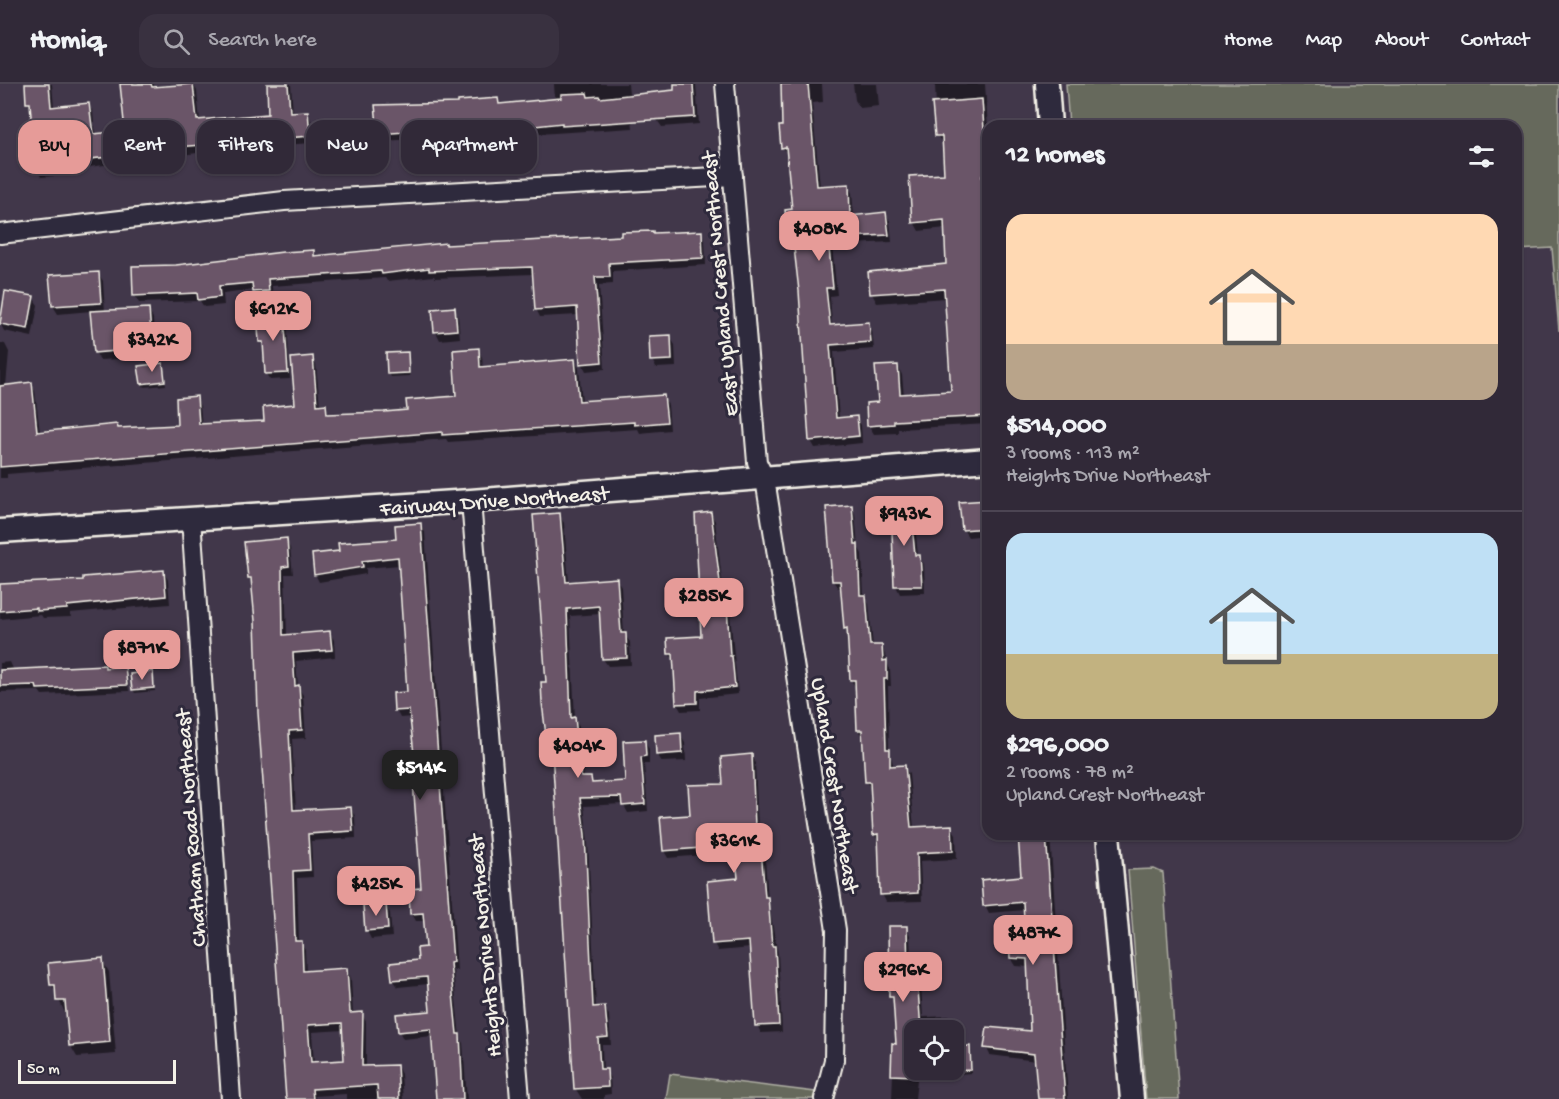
<!DOCTYPE html>
<html lang="en">
<head>
<meta charset="utf-8">
<style>
  :root { --surface:#312938; --page:#393140; --text:#f1f3f6; --muted:#a8a6ae; --line:#4c4553; --accent:#e69b98 }
  body { margin:0; font-family:"Gochi Hand",sans-serif; background:var(--page); color:var(--text); height:100vh; display:flex; flex-direction:column; font-size:22px; white-space:nowrap }
  * { box-sizing:border-box; margin:0 }
  p { font-size:20px; color:var(--muted) }
  .icon { flex:none; width:33px; height:33px; fill:none; stroke:currentColor; stroke-width:2; stroke-linecap:round; stroke-linejoin:round }
  .map { position:relative; flex:1; overflow:hidden }
  .panel { position:absolute; left:982px; top:36px; width:540px; height:720px; display:flex; flex-direction:column; background:var(--surface); border-radius:18px; box-shadow:0 2px 4px #0004,0 0 0 2px var(--line) }
  .panel>* { flex:none }
  .top-card { position:absolute; left:18px; top:36px; width:570px; height:54px; display:flex; gap:12px }
  .buttons { position:absolute; left:904px; top:936px; display:grid; gap:12px }
  .buttons a { display:grid; place-items:center; width:60px; height:60px; border-radius:12px; background:var(--surface); box-shadow:0 2px 4px #0004,0 0 0 2px var(--line); font-size:30px }
  .scale { position:absolute; left:18px; bottom:15px; width:158px; box-sizing:border-box; padding-left:6px; border:3px solid #f4f1e8; border-top:0; font-size:16px; line-height:21px; white-space:nowrap; color:#f4f1e8; -webkit-text-stroke:4px #2f2a3d; paint-order:stroke }
  .price { position:absolute; translate:-50% -51px; padding:0 14px; border-radius:12px; background:var(--accent); color:#111; font-size:20px; line-height:39px; filter:drop-shadow(0 2px 3px #0008) }
  .price::after { content:''; position:absolute; left:50%; top:36px; width:18px; height:14px; margin-left:-9px; background:inherit; clip-path:polygon(0 0,100% 0,50% 100%) }
  .price.on { background:#222; color:#fff }
  ul { padding:0; list-style:none }
  li { display:grid; align-content:center; gap:12px; height:318px; padding:0 24px }
  li+li { border-top:2px solid var(--line) }
  li span { display:grid; place-items:center; height:186px; border-radius:18px; color:#555 }
  li>.icon { margin-inline-start:auto }
  span .icon { width:108px; height:108px; fill:#fffc; stroke-width:1 }
  li b { font-size:26px }
  h2 { display:flex; justify-content:space-between; align-items:center; height:72px; padding:0 24px; font-size:26px }
  .chip { padding:0 21px; border-radius:18px; background:var(--surface); box-shadow:0 2px 4px #0004,0 0 0 2px var(--line); font-size:21px; line-height:54px }
  .chip.on { background:var(--accent); color:#111 }
  header { display:flex; align-items:center; gap:36px; box-sizing:border-box; height:84px; padding:0 30px; background:var(--surface); border-bottom:2px solid var(--line) }
  header strong { font-size:28px }
  nav { display:flex; gap:33px; margin-inline-start:auto; font-size:21px }
  .search { width:420px; height:54px; background:var(--page); display:flex; align-items:center; gap:15px; box-sizing:border-box; padding:0 21px; border-radius:18px; color:var(--muted); font-size:22px }
  .map>svg:first-child { display:block }
  .green { fill:#66695b; stroke:#adada2; stroke-width:1.5 }
  .shadow { fill:#0007; fill-rule:evenodd }
  .building { fill:#6a5467; stroke:#f4f1e8; stroke-width:1.5; fill-rule:evenodd }
  .lines { fill:none; stroke-linecap:round; stroke-linejoin:round }
  .minor-casing { stroke:#f4f1e8; stroke-width:22 }
  .tertiary-casing { stroke:#f4f1e8; stroke-width:27 }
  .minor { stroke:#2f2a3d; stroke-width:18 }
  .tertiary { stroke:#2f2a3d; stroke-width:22 }
  .labels { text-anchor:middle; stroke-width:6; stroke-linejoin:round; paint-order:stroke }
  .street-label { font-size:22px; fill:#f4f1e8; stroke:#2f2a3d }
</style>
</head>
<body>
<header>
<strong>Homiq</strong>
<div class="search"><svg class="icon" aria-label="search" viewBox="0 0 24 24"><circle cx="10" cy="10" r="6"/><path d="M15 15l6 6"/></svg>Search here</div>
<nav><a>Home</a><a>Map</a><a>About</a><a>Contact</a></nav>
</header>
<div class="map">
<svg width="1559" height="1015" viewBox="0 0 1559 1015">
  <rect width="100%" height="100%" fill="#41374a"/>
  <filter id="ink" filterUnits="userSpaceOnUse"><feTurbulence type="fractalNoise" baseFrequency=".0167" numOctaves="2"/><feDisplacementMap in="SourceGraphic" scale="12" xChannelSelector="R" yChannelSelector="G"/><feConvolveMatrix kernelMatrix="1 2 1 2 8 2 1 2 1" color-interpolation-filters="sRGB"/></filter>
  <g filter="url(#ink)">
    <g class="green">
      <polygon points="1066,0 1559,0 1559,247 1552,164 1517,166 1516,42 1069,42"/>
      <polygon points="1154,785 1163,789 1179,1015 1146,1015 1128,786"/>
      <polygon points="670,990 815,1008 813,1015 666,1015"/>
    </g>
    <g class="shadow">
      <polygon points="26,0 52,0 54,24 88,20 93,28 95,51 127,48 121,0 154,0 154,4 193,0 197,7 200,37 269,31 268,0 291,0 293,30 307,28 311,36 313,59 236,64 66,86 66,91 41,93 37,85 32,26 28,19"/>
      <polygon points="554,0 628,0 633,44 523,51 521,48 384,57 379,50 460,21 497,15 501,21 555,16"/>
      <polygon points="675,0 696,0 699,40 662,43 657,36 676,8"/>
      <polygon points="782,0 822,0 823,18 812,19 820,103 848,102 852,109 854,133 886,130 890,137 892,158 832,161 837,211 830,212 832,242 868,239 872,247 874,265 834,268 839,335 856,334 861,341 862,359 815,364 811,357 794,153 788,146 793,126 788,70 782,63"/>
      <polygon points="853,0 877,0 879,22 860,24 855,16"/>
      <polygon points="935,0 985,0 988,44 988,100 986,101 988,340 898,345 898,349 874,350 869,342 898,282 902,291 904,312 953,308 946,214 877,219 872,210 870,189 948,182 946,144 919,147 914,138 946,91 944,60 937,52"/>
      <polygon points="701,148 705,156 706,181 613,187 613,200 599,201 605,285 586,287 582,279 579,231 540,233 536,225 534,190 435,194 434,192 387,197 385,194 272,202 273,214 259,215 254,206 223,210 224,221 204,223 200,217 139,219 135,212 176,183 313,168 316,174 447,162"/>
      <polygon points="98,189 103,197 105,228 148,226 153,234 154,258 118,259 119,275 100,276 95,268 91,227 58,230 53,222"/>
      <polygon points="6,208 33,214 38,221 32,253 4,247 0,239"/>
      <polygon points="454,225 458,233 460,254 440,256 436,248 434,226"/>
      <polygon points="283,229 287,236 290,295 270,296 266,290 265,264 261,257"/>
      <polygon points="670,253 675,261 676,283 656,284 652,276"/>
      <polygon points="0,259 5,260 9,268 6,302 31,300 35,307 40,349 179,343 196,314 200,322 202,342 266,338 297,321 312,274 316,281 320,322 325,322 330,332 408,327 457,314 478,266 482,273 483,284 574,276 579,284 582,318 663,313 668,321 670,346 640,349 638,345 448,358 446,355 7,390 7,394 0,394"/>
      <polygon points="407,269 410,292 390,293 388,289"/>
      <polygon points="162,281 166,301 144,303 142,300"/>
      <polygon points="988,418 988,565 978,452 968,453 963,445 961,420"/>
      <polygon points="909,421 914,429 918,472 924,480 925,509 900,510 896,502 894,453 890,446"/>
      <polygon points="851,422 855,430 858,463 862,470 864,512 869,520 873,563 882,562 890,586 891,602 888,602 889,667 894,683 904,683 909,690 914,744 951,743 956,750 957,775 920,777 922,817 886,818 882,810 879,758 874,750 872,707 867,698 863,653 858,646 856,604 851,596 849,551 845,544 842,504 838,504 833,497"/>
      <polygon points="711,430 715,437 725,522 730,530 738,610 700,614 700,626 681,627 677,620 675,577 669,570 703,553"/>
      <polygon points="559,431 564,439 569,499 616,495 621,503 624,550 630,558 631,581 608,582 603,575 601,530 570,532 575,635 579,643 584,695 591,695 594,701 626,698 644,657 649,665 649,680 644,680 648,727 628,729 623,720 584,722 588,759 596,924 604,924 609,931 611,961 602,961 603,987 606,987 610,994 611,1010 604,1011 604,1015 582,1015 575,1004 554,675 550,667 547,599"/>
      <polygon points="420,441 425,448 457,886 453,886 460,954 463,959 467,1015 437,1015 433,952 403,955 399,947 432,929 429,900 398,903 393,895 419,878 428,865 425,837 416,837 412,830 422,806 418,698 412,633 400,634 396,626 409,609 400,481 366,484 366,490 319,498 315,490 341,469 398,457"/>
      <path d="M 286,456 L 290,464 L 293,490 L 285,490 L 287,552 L 329,548 L 334,556 L 335,573 L 296,577 L 298,603 L 303,611 L 306,654 L 292,655 L 296,727 L 350,724 L 355,732 L 356,754 L 311,757 L 313,793 L 297,794 L 299,858 L 305,866 L 306,888 L 346,886 L 351,894 L 353,930 L 362,930 L 366,938 L 366,984 L 397,982 L 401,990 L 403,1015 L 346,1015 L 346,1010 L 315,1012 L 315,1015 L 288,1015 L 253,501 L 249,493 ZM 344,946 L 345,978 L 314,980 L 312,948 Z"/>
      <polygon points="164,488 168,496 170,520 70,529 71,533 43,534 41,531 0,535 0,502 85,497"/>
      <polygon points="10,578 14,587 124,584 127,590 129,607 42,611 39,607 0,608 0,579"/>
      <polygon points="152,589 155,607 135,609 133,606"/>
      <polygon points="680,651 685,659 686,677 662,678 657,670"/>
      <polygon points="751,672 755,679 759,767 765,774 768,817 778,870 782,948 761,949 757,941 751,864 718,867 714,860 709,798 739,795 736,758 704,760 704,771 668,774 664,767 692,732 725,701"/>
      <polygon points="1019,750 1050,750 1068,1015 1039,1015 1036,977 990,971 986,963 1032,949 1029,883 1016,882 1011,874 1026,855 1025,826 989,829 985,821 1023,794"/>
      <polygon points="385,821 390,829 392,853 371,855 367,847"/>
      <polygon points="906,843 910,851 912,893 916,893 921,900 923,933 950,932 955,940 956,964 969,963 971,967 972,989 957,990 955,987 954,946 915,946 915,986 918,986 915,1015 892,1015 894,961 898,961 895,919 891,912"/>
      <polygon points="102,876 109,888 116,970 77,973 70,961 68,929 65,929 52,901"/>
    </g>
    <g class="building">
      <polygon points="25,0 49,0 51,23 89,19 93,50 125,47 120,0 151,0 152,3 193,0 197,36 268,30 267,0 288,0 290,28 308,27 310,52 165,64 165,67 62,78 63,83 35,86 30,19 26,19"/>
      <polygon points="674,0 693,0 695,33 562,42 562,39 517,44 517,40 378,50 375,21 458,19 458,17 498,14 499,20 561,14 561,10 587,9 588,13 599,12 600,14 674,6"/>
      <polygon points="781,0 808,0 817,102 849,100 850,132 886,128 889,151 828,154 833,204 826,204 830,241 869,238 871,258 830,261 836,334 857,332 859,352 809,357 799,207 792,146 787,146 785,126 792,125 786,63 781,64 779,42 782,42"/>
      <polygon points="982,15 987,92 982,92 988,157 988,332 894,337 894,340 867,342 866,319 878,318 875,282 898,281 900,310 951,307 944,205 870,210 868,188 946,180 944,136 912,139 909,92 944,90 942,52 935,52 932,19"/>
      <polygon points="653,147 653,149 702,147 703,174 609,179 610,193 595,193 602,278 580,280 577,223 535,226 532,183 429,187 429,184 382,190 381,187 268,195 269,207 253,208 252,199 219,202 220,213 198,216 197,209 133,212 132,182 176,181 283,168 314,166 314,172 446,159 446,161 621,152 621,148"/>
      <polygon points="99,188 101,219 52,222 49,191"/>
      <polygon points="5,207 34,212 28,245 0,240"/>
      <polygon points="455,223 457,246 434,248 432,225"/>
      <polygon points="149,224 151,250 114,252 116,267 94,269 90,227"/>
      <polygon points="284,227 288,289 265,290 263,258 259,258 257,229"/>
      <polygon points="671,251 672,276 650,277 649,252"/>
      <polygon points="479,264 480,283 575,275 579,317 664,311 667,338 634,341 634,338 442,351 442,348 0,383 0,302 32,298 37,348 117,340 118,344 177,341 176,314 197,312 199,340 264,337 263,323 295,320 291,274 313,272 317,321 326,320 327,330 384,328 407,326 406,316 456,312 453,266"/>
      <polygon points="408,268 409,289 387,290 386,269"/>
      <polygon points="163,279 165,297 141,300 138,282"/>
      <polygon points="988,416 988,444 962,446 959,418"/>
      <polygon points="910,420 915,471 920,471 922,502 894,502 892,447 888,447 886,422"/>
      <polygon points="852,421 855,460 858,460 860,511 866,511 870,561 882,561 883,577 887,576 887,595 884,595 886,665 890,665 890,682 905,681 911,743 952,741 953,767 917,769 918,809 880,811 878,750 873,751 870,698 865,698 862,646 857,646 855,596 850,596 847,544 844,545 840,497 832,497 826,423"/>
      <polygon points="711,428 723,521 727,521 730,572 732,572 735,603 697,607 697,619 676,620 673,570 668,570 667,554 701,552 695,430"/>
      <polygon points="560,429 566,498 617,494 621,549 626,549 627,574 602,575 599,522 567,525 571,634 575,633 581,693 591,693 592,699 625,697 623,657 645,656 646,672 641,673 645,720 622,722 621,713 580,714 585,750 593,923 605,922 608,953 598,954 600,985 607,985 608,1003 574,1005 552,668 548,668 542,619 541,598 546,598 533,431"/>
      <polygon points="421,439 453,878 450,879 457,950 460,950 463,1015 436,1015 431,945 398,948 396,930 430,927 427,893 392,896 390,879 418,876 417,864 426,863 423,829 410,830 409,805 421,804 413,697 417,696 409,626 394,627 393,609 407,608 398,473 362,477 363,483 314,491 312,470 339,467 338,459 396,455 395,441"/>
      <path d="M 287,454 L 289,482 L 282,483 L 283,551 L 330,547 L 332,566 L 293,569 L 295,602 L 299,601 L 302,646 L 289,647 L 293,726 L 351,723 L 353,747 L 308,750 L 310,786 L 293,787 L 295,857 L 302,857 L 303,887 L 347,884 L 350,929 L 363,928 L 362,982 L 397,981 L 399,1015 L 378,1015 L 377,1001 L 312,1005 L 313,1015 L 286,1015 L 258,629 L 255,537 L 251,494 L 248,494 L 244,458 ZM 342,939 L 344,976 L 311,978 L 308,941 Z"/>
      <polygon points="164,486 166,512 67,522 67,525 37,527 37,524 0,527 0,500 83,496 83,493"/>
      <polygon points="105,581 105,584 125,582 127,601 37,605 36,601 0,602 0,586"/>
      <polygon points="153,587 154,604 132,606 130,590"/>
      <polygon points="681,649 682,669 656,671 655,651"/>
      <polygon points="752,670 756,766 761,765 765,813 768,813 772,862 775,862 779,941 755,942 749,857 712,860 707,797 738,794 734,751 700,753 701,764 663,767 660,733 690,731 688,701 723,700 721,673"/>
      <polygon points="1018,750 1046,750 1065,1015 1038,1015 1034,970 984,964 987,943 1030,947 1027,875 1010,874 1009,854 1025,854 1023,818 983,822 981,796 1021,792"/>
      <polygon points="386,819 388,845 365,847 363,821"/>
      <polygon points="888,842 907,842 908,892 917,891 921,946 915,946 915,992 891,991 892,959 896,960 893,913 889,913"/>
      <polygon points="103,874 110,958 69,962 65,917 56,917 55,901 50,901 48,879"/>
      <polygon points="970,962 971,986 954,987 954,963"/>
    </g>
    <g class="lines">
      <g class="minor-casing">
        <g id="minor">
          <polyline points="725,0 757,378 765,395 836,846 834,976 824,1015"/>
          <polyline points="0,150 284,117 733,92"/>
          <polyline points="471,417 520,1015"/>
          <polyline points="191,434 231,1015"/>
        </g>
      </g>
      <g class="tertiary-casing">
        <g id="tertiary">
          <polyline points="1047,0 1050,42"/>
          <polyline points="0,447 471,417 988,376"/>
          <polyline points="1108,750 1132,1015"/>
        </g>
      </g>
      <use href="#minor" class="minor"/>
      <use href="#tertiary" class="tertiary"/>
    </g>
  </g>
  <g class="labels">
    <g class="street-label">
      <text transform="translate(718 200) rotate(-95)" y="8">East Upland Crest Northeast</text>
      <text transform="translate(494 415) rotate(-4)" y="8">Fairway Drive Northeast</text>
      <text transform="translate(837 701) rotate(81)" y="8">Upland Crest Northeast</text>
      <text transform="translate(189 744) rotate(-94)" y="8">Chatham Road Northeast</text>
      <text transform="translate(483 862) rotate(-95)" y="8">Heights Drive Northeast</text>
    </g>
  </g>
</svg>
<div class="buttons">
<a><svg class="icon" aria-label="locate" viewBox="0 0 24 24"><circle cx="12" cy="12" r="6"/><path d="M12 2v4M12 18v4M2 12h4M18 12h4"/></svg></a>
</div>
<div class="scale">50 m</div>
<b class="price" style="left:819px;top:178px">$408K</b>
<b class="price" style="left:273px;top:258px">$612K</b>
<b class="price" style="left:152px;top:289px">$342K</b>
<b class="price" style="left:904px;top:463px">$943K</b>
<b class="price" style="left:704px;top:545px">$285K</b>
<b class="price" style="left:142px;top:597px">$871K</b>
<b class="price" style="left:578px;top:695px">$404K</b>
<b class="price on" style="left:420px;top:717px">$514K</b>
<b class="price" style="left:734px;top:790px">$361K</b>
<b class="price" style="left:376px;top:833px">$425K</b>
<b class="price" style="left:1033px;top:882px">$487K</b>
<b class="price" style="left:903px;top:919px">$296K</b>
<div class="top-card">
<a class="chip on">Buy</a>
<a class="chip">Rent</a>
<a class="chip">Filters</a>
<a class="chip">New</a>
<a class="chip">Apartment</a>
</div>
<section class="panel">
<h2>12 homes<svg class="icon" aria-label="filters" viewBox="0 0 24 24"><path d="M4 7h16M4 17h16"/><circle cx="9" cy="7" r="2"/><circle cx="15" cy="17" r="2"/></svg></h2>
<ul>
<li><span style="background:linear-gradient(#ffd9b3 70%,#b9a48a 0)"><svg class="icon" aria-label="home" viewBox="0 0 24 24"><path d="M3 11l9-7 9 7M6 9v11h12V9"/></svg></span><div><b>$514,000</b><p>3 rooms · 113 m²</p><p>Heights Drive Northeast</p></div></li>
<li><span style="background:linear-gradient(#bfe0f5 65%,#c2b280 0)"><svg class="icon" aria-label="home" viewBox="0 0 24 24"><path d="M3 11l9-7 9 7M6 9v11h12V9"/></svg></span><div><b>$296,000</b><p>2 rooms · 78 m²</p><p>Upland Crest Northeast</p></div></li>
</ul>
</section>
</div>
</body>
</html>
